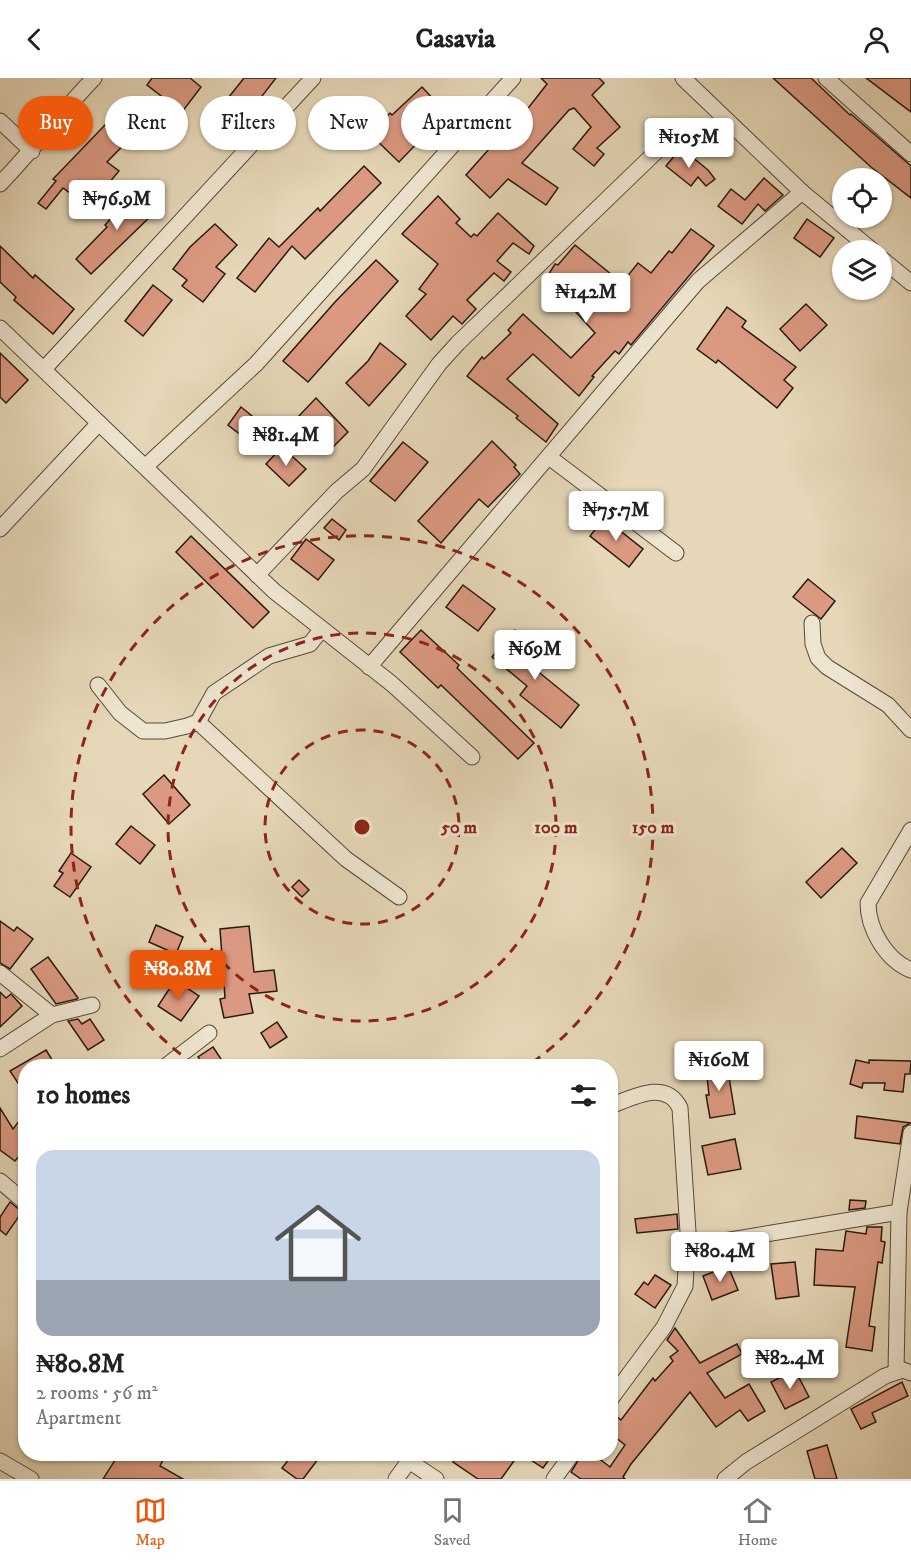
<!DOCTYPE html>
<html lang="en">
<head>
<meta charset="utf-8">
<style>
  :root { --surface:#fff; --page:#f6f6f6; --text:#222; --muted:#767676; --line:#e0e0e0; --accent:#ea580c }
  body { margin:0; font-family:"IM FELL DW Pica",serif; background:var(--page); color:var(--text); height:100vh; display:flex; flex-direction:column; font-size:22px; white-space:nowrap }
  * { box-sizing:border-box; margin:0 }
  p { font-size:20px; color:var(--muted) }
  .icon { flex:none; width:33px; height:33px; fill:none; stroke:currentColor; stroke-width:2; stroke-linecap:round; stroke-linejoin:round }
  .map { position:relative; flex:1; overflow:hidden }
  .side { position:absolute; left:18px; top:981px; width:600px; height:402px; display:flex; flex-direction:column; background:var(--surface); border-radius:24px; box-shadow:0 2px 4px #0004 }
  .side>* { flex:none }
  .guide { position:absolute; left:18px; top:18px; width:600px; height:54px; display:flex; gap:12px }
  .tools { position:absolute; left:832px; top:90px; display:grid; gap:12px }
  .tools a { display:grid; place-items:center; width:60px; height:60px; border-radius:50%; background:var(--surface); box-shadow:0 2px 4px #0004; font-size:30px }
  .price { position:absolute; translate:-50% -51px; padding:0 14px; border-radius:6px; background:#fff; color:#222; font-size:20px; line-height:39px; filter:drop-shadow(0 2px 3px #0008) }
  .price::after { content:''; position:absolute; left:50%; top:36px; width:18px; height:14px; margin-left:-9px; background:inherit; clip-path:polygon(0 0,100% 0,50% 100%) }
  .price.active { background:var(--accent); color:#fff }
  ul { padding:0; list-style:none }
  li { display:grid; align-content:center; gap:12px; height:318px; padding:0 18px }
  li span { display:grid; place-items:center; height:186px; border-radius:18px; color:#555 }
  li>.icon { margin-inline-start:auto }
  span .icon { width:108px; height:108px; fill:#fffc; stroke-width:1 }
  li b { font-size:26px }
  h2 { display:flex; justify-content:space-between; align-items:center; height:72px; padding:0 18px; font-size:26px }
  .chip { padding:0 21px; border-radius:27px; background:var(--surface); box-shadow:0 2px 4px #0004; font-size:21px; line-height:54px }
  .chip.active { background:var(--accent); color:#fff }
  header { display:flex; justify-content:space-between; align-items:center; height:78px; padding:0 18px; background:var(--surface); font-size:27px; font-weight:800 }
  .dock { display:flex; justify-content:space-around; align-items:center; height:84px; border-top:2px solid var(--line); background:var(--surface); font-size:16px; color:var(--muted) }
  .dock a { display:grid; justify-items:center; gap:3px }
  .dock .active { color:var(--accent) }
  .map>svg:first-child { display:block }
  .building { fill:#db9981; stroke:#291913; stroke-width:1.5 }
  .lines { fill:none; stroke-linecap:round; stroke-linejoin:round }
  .street-casing { stroke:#58483c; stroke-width:17 }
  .street { stroke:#eee5d0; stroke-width:15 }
  .ring { fill:none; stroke:#8f2418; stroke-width:3; stroke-dasharray:10 8 }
  .centre { fill:#8f2418; stroke:#eee5d0; stroke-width:3 }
  .ring-label { font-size:18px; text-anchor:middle; font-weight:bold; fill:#8f2418; stroke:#eee5d0; stroke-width:6; stroke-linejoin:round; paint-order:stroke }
</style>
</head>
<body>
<header><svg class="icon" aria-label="back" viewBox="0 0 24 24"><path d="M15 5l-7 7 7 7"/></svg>Casavia<svg class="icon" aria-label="person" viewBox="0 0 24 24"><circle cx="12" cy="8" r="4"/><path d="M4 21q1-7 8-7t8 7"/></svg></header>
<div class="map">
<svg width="911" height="1401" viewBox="0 0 911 1401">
  <rect width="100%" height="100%" fill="#e5d7b7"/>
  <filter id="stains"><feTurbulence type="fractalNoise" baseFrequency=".00333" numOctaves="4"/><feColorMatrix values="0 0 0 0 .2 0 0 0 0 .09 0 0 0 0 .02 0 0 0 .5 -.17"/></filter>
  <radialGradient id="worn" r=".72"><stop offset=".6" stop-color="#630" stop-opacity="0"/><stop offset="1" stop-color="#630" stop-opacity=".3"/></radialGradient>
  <g class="building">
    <polygon points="152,0 190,0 201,9 182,34 147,7"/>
    <polygon points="244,0 276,0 245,40 225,24"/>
    <polygon points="541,0 599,0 604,5 592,17 620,49 597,70 604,76 594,88 573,71 591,49 574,30 569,32 522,85 558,110 546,127 508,101 490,120 466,97 505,53 522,38 547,6"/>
    <polygon points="773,0 811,0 850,37 851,36 911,88 911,120 871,89"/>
    <polygon points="866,0 911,0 911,34"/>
    <polygon points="422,9 449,38 428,58 426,56 399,84 370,56 390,35 392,37"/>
    <polygon points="129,22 149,41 107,84 119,93 89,129 63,110 46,131 38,125 56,103 53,101"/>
    <polygon points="681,70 708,92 715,101 706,108 698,99 691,108 666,88"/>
    <polygon points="364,88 381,105 305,181 292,168 255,214 237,200 269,160 279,169 318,130 320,133"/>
    <polygon points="764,100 783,117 765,133 758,126 742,146 718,128 731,111 745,122"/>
    <polygon points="134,111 156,133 91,196 76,181 107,149 105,147 118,133 115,131"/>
    <polygon points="438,118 460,141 456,145 471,159 474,156 477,158 498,135 534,168 529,176 513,165 497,183 511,194 504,203 494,195 467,222 476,231 462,246 453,238 431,262 406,238 426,216 419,211 438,186 402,156"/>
    <polygon points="807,141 834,160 820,179 794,160"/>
    <polygon points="215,146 237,167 216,189 225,196 203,224 182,208 187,202 173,191 190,169"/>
    <polygon points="691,151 714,168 631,267 628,264 619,276 615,273 592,298 594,299 579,318 533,276 507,301 558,346 546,364 516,340 518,338 467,298 482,279 484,281 511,255 508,252 523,236 571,280 595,255 575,233 548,213 552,207 545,202 555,186 558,187 575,167 622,205 638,185 651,195 669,173 672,175"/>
    <polygon points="0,168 33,200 35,197 74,231 53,256 14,222 16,219 0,204"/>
    <polygon points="376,182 398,203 308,304 283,283 335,224"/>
    <polygon points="153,207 172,222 143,258 125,243"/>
    <polygon points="806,226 827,247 800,273 780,251"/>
    <polygon points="727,229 746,243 742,249 796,289 784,302 793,310 777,330 718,282 716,285 697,271"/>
    <polygon points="380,265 406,286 369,328 346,305 368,283"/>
    <polygon points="0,275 28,302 6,325 0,319"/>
    <polygon points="316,320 348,354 332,370 299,338"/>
    <polygon points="241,329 263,347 250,364 228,347"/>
    <polygon points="492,363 516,387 514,389 520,396 488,429 479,421 441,465 418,443"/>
    <polygon points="403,364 428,384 395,423 370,403"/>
    <polygon points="282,369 306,391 289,408 266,386"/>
    <polygon points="604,440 643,471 629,489 590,458"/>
    <polygon points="332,441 346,452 339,462 324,450"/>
    <polygon points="191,458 269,534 253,550 176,474"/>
    <polygon points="306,461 334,482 318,502 291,481"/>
    <polygon points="808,501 835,523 821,541 793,519"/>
    <polygon points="463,507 495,531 478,553 446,529"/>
    <polygon points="421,552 459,587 457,590 534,665 518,681 441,607 438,610 400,574"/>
    <polygon points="515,552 536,569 524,582 579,627 561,650 520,617 527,608 492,579"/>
    <polygon points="164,697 190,727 169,746 143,716"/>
    <polygon points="131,748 155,767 140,786 116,766"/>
    <polygon points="842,770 857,785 821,820 806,804"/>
    <polygon points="71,775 91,789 70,819 54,808 63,795 59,793"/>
    <polygon points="299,802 309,812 302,819 292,809"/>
    <polygon points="0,843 14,853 17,849 33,861 10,891 0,885"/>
    <polygon points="156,847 183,859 176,876 149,864"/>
    <polygon points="249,848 254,894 274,892 277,913 249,916 253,935 224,940 220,921 225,920 220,851"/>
    <polygon points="48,879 78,920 77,921 56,926 31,891"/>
    <polygon points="175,902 199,918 181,943 158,928"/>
    <polygon points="0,914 6,920 11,916 22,928 0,949"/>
    <polygon points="78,941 82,946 90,941 104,962 88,972 68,943"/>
    <polygon points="277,944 287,959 270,970 261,955"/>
    <polygon points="213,969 223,984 217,988 205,988 198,979"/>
    <polygon points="46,972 56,988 26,988 26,1017 10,993"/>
    <polygon points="856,982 869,985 869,982 911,983 910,996 905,996 903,1014 884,1012 885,1005 863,1005 862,1010 850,1006"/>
    <polygon points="727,987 735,1036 710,1040 706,1017 709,1017 706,989"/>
    <polygon points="0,1030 13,1051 26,1034 26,1070 15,1083 0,1072"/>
    <polygon points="857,1038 911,1045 903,1049 900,1066 855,1060"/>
    <polygon points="735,1061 741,1091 708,1097 702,1068"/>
    <polygon points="850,1122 866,1123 865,1130 849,1132"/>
    <polygon points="10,1124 22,1134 6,1157 0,1152 0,1139"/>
    <polygon points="677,1136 678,1151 637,1155 635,1141"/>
    <polygon points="867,1149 882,1149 881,1163 885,1164 882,1185 878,1184 869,1248 875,1249 872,1273 846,1269 855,1209 814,1207 816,1171 843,1173 846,1153 866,1156"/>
    <polygon points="795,1184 799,1218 776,1221 771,1186"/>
    <polygon points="728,1188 738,1212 712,1222 703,1198"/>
    <polygon points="655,1197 671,1207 655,1230 635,1216 644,1204 648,1207"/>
    <polygon points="675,1250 700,1285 737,1266 742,1276 707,1295 725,1320 749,1306 765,1333 748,1343 740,1332 716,1349 690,1314 631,1386 623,1399 625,1401 581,1401 571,1394 582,1376 593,1376 610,1389 625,1367 610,1355 610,1333 621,1342 653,1300 655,1303 673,1283 670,1279 678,1273 667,1262"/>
    <polygon points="795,1292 809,1319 785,1331 771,1304"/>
    <polygon points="902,1304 908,1318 872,1335 876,1344 861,1351 851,1331"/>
    <polygon points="827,1367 837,1401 815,1401 807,1373"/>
    <polygon points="119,1376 166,1376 160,1388 183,1401 103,1401"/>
    <polygon points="293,1376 322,1376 303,1401 297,1401 282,1390"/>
    <polygon points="458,1376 519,1376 501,1401 478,1401 453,1384"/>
    <polygon points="522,1376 553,1376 543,1390"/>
  </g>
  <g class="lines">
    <g class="street-casing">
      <g id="street">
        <polyline points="683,0 802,114 872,172"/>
        <polyline points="826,0 911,76"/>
        <polyline points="0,43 32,73"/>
        <path d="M 0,106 C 33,72 61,34 94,0"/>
        <polyline points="882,181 911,205"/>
        <polyline points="0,250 274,513 392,606 472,679"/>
        <polyline points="44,291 313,0"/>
        <polyline points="549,379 676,475"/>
        <polyline points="146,388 256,286 513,0"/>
        <polyline points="0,451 99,345"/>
        <polyline points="257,497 337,413 363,391 439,286 458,265 660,70"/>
        <polyline points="812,545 813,566 818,580 827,589 888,627 911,652"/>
        <polyline points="369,589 698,203 802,114"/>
        <polyline points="98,607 120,635 143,653 165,653 187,648 198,644 214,615 269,578 310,566 321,552"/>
        <polyline points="198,644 346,781 399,819"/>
        <path d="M 911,752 L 868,825 C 868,851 886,882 911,892"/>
        <polyline points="0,895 52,937"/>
        <polyline points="0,971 52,937 92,927"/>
        <polyline points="166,988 209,955"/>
        <path d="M 610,1028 C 634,1019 666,1001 680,1030 L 688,1154 L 685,1208 L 664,1249 L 610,1322"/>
        <polyline points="0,1103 26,1125"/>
        <polyline points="688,1169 899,1134"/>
        <polyline points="896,1294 899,1134 911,1055"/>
        <polyline points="0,1383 31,1401"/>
        <polyline points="396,1401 409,1383 436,1401"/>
        <polyline points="554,1401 572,1376"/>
        <polyline points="725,1401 746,1384 885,1298 903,1292 911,1295"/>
      </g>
    </g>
    <use href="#street" class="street"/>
  </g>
  <g class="ring">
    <circle cx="362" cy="749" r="97"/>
    <circle cx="362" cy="749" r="194"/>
    <path d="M195 987A291 291 0 1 1 529 987"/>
  </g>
  <circle cx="362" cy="749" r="9" class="centre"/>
  <g class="ring-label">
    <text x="459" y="755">50 m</text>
    <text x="556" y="755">100 m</text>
    <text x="653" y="755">150 m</text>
  </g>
  <rect width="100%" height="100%" filter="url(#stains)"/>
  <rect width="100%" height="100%" fill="url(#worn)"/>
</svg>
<div class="tools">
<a><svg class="icon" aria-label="locate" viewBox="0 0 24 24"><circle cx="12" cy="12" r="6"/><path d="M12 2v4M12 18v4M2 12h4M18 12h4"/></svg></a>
<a><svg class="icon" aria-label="layers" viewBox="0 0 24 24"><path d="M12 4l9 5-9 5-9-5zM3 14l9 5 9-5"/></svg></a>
</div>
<b class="price" style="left:689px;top:91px">₦105M</b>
<b class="price" style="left:117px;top:153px">₦76.9M</b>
<b class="price" style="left:586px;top:246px">₦142M</b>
<b class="price" style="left:286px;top:389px">₦81.4M</b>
<b class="price" style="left:616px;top:464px">₦75.7M</b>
<b class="price" style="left:535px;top:603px">₦69M</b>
<b class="price active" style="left:178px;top:923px">₦80.8M</b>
<b class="price" style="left:719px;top:1014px">₦160M</b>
<b class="price" style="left:720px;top:1205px">₦80.4M</b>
<b class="price" style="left:790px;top:1312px">₦82.4M</b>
<div class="guide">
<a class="chip active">Buy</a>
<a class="chip">Rent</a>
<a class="chip">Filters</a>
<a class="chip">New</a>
<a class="chip">Apartment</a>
</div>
<section class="side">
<h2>10 homes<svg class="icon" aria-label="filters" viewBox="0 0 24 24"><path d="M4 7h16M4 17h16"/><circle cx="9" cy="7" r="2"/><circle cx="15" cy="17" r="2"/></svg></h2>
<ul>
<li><span style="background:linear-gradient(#c9d6e8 70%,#9aa5b1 0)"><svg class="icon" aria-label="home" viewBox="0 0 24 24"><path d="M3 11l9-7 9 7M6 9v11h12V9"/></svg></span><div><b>₦80.8M</b><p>2 rooms · 56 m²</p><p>Apartment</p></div></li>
</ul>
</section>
</div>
<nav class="dock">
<a class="active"><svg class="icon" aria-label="map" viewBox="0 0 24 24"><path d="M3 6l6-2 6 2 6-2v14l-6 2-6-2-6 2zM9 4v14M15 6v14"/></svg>Map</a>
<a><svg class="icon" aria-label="saved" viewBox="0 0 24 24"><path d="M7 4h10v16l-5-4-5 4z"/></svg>Saved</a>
<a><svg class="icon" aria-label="home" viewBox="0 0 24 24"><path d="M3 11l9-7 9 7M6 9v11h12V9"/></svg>Home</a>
</nav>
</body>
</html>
